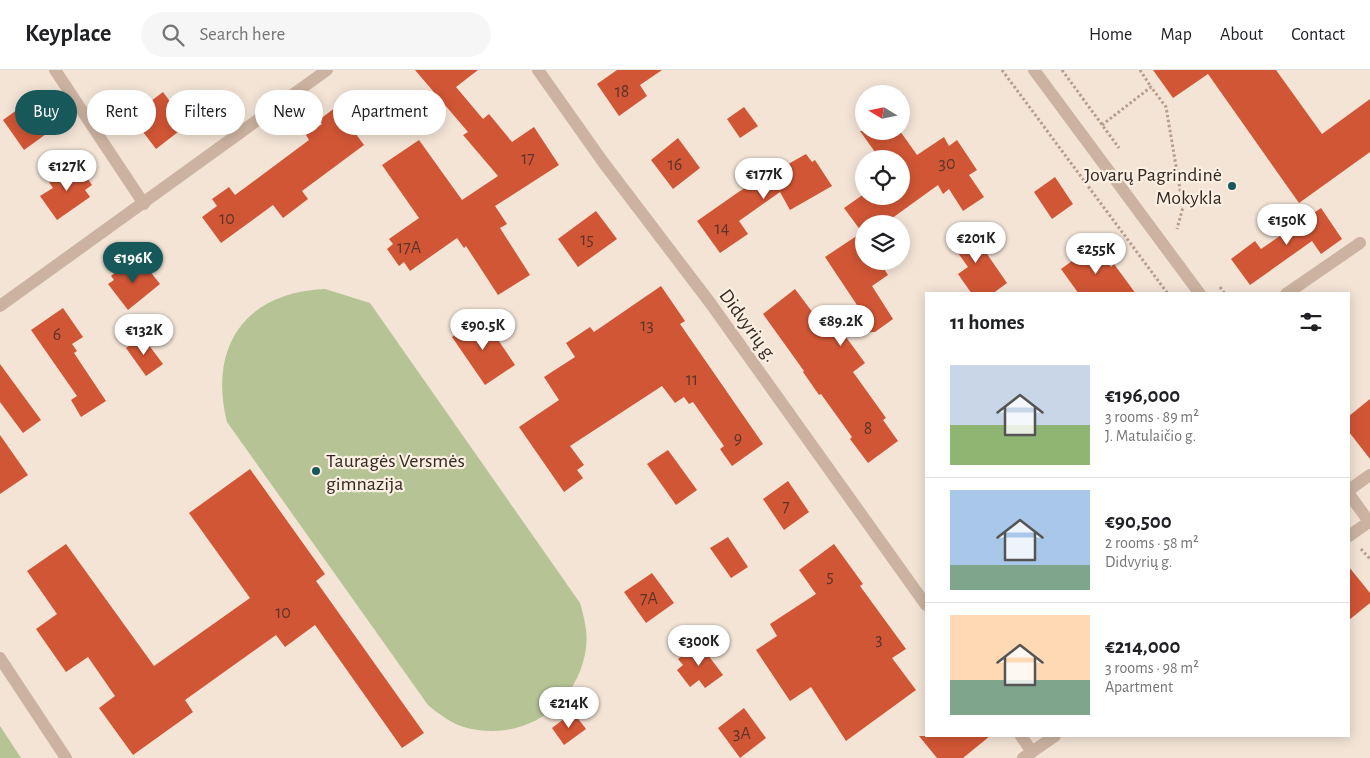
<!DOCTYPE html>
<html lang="en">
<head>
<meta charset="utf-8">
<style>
  :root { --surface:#fff; --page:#f6f6f6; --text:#202124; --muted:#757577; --line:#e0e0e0; --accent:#17585a }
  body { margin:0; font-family:"Alegreya Sans",sans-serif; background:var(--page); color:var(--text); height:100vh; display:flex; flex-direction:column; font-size:19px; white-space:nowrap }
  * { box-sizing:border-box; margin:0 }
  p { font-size:16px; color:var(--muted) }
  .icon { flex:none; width:28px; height:28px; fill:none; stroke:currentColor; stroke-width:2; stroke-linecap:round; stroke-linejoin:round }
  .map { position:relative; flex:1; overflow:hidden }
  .sheet { position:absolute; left:925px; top:222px; width:425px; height:445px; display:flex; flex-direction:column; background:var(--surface); border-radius:0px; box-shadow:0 2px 12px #0003 }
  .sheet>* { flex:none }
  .top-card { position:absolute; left:15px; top:20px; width:475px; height:45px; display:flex; gap:10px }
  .needle { width:32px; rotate:280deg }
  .tools { position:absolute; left:855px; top:15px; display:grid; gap:10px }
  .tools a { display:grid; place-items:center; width:55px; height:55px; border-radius:50%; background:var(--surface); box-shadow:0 2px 12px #0003; font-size:25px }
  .price { position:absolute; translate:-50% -42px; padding:0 11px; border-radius:18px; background:#fff; color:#222; font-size:16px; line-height:32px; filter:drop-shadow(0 1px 2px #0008) }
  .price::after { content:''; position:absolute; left:50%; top:30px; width:15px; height:11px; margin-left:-8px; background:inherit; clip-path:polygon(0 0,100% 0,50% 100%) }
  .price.current { background:var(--accent); color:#fff }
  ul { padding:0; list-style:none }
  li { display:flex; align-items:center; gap:15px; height:125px; padding:0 25px }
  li+li { border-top:1px solid var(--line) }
  li span { display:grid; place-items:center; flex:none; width:140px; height:100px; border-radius:0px; color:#555 }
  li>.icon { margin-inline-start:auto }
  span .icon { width:60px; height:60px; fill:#fffc; stroke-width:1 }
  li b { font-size:21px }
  h2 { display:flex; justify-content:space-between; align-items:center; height:60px; padding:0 25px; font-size:21px }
  .pill { padding:0 18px; border-radius:22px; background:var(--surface); box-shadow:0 2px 12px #0003; font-size:18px; line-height:45px }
  .pill.current { background:var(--accent); color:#fff }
  header { display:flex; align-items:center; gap:30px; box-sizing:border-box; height:70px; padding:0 25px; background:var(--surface); border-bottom:1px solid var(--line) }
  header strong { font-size:24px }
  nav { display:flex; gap:28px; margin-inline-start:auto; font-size:18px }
  .search { width:350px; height:45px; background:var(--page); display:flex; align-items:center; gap:12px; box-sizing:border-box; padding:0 18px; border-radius:28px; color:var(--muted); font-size:19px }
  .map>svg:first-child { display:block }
  .green { fill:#b5c395 }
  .building { fill:#d15635 }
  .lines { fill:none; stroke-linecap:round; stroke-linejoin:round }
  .path { stroke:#b89d8b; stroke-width:3; stroke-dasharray:2.5 2.5; stroke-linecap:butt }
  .minor { stroke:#ccb3a1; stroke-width:12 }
  .poi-dot { fill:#17585a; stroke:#fbefe2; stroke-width:2 }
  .labels { text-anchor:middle; stroke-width:4.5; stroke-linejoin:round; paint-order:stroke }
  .number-label { font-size:18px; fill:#5c3429 }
  .poi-label { font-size:20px; fill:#352925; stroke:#fbefe2; text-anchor:end }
  .street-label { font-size:20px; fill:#352925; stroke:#fbefe2 }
</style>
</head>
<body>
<header>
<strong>Keyplace</strong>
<div class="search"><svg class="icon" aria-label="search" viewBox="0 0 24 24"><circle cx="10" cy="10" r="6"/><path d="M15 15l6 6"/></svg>Search here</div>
<nav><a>Home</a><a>Map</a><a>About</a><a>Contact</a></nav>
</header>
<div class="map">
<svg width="1370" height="688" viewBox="0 0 1370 688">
  <rect width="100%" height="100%" fill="#f3e4d6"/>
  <g class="green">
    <path d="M 325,219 L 370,233 L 580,533 C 584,547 588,562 586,578 C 578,636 524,672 467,658 C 452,654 440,645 428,635 L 227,352 C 208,276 246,222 325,219 Z"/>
    <polygon points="0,656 21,688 0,688"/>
  </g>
  <g class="building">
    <polygon points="415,0 478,0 456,17 483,49 489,44 512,72 534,57 559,95 495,136 507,154 500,158 530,205 498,225 466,176 464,178 457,168 410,201 404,192 399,196 387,179 393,174 389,169 419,148 382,95 419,70 462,130 498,106 463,65 468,62"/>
    <polygon points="617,0 662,0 640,15 647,26 619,46 597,14"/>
    <polygon points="1153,0 1276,0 1322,64 1370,29 1370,82 1299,133 1208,4 1173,28"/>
    <polygon points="163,22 187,55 156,79 131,46"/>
    <polygon points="32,29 53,59 24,80 3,50"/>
    <polygon points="336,37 364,75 302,121 308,129 283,148 273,135 221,173 202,147 217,136 212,129 229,117 235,125 309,70 306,65 322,54 319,50"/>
    <polygon points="744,37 758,56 740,68 727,49"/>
    <polygon points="860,61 900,61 917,85 944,67 949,76 957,70 977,100 969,105 984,127 963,141 949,119 943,124 938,115 884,154 864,154 864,165 844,138 864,124 864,126 901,126 901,89 880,89"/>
    <polygon points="678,68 700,98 673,119 651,90"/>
    <polygon points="806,84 812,92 815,90 832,116 790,140 780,122 739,151 748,164 720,183 697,151 740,121"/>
    <polygon points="77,93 92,115 85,120 90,127 57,150 40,126 53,118 49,112"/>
    <polygon points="1055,107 1073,134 1052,149 1034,122"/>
    <polygon points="1321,138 1342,169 1321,184 1312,171 1250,215 1231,189 1255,171 1261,179"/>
    <polygon points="596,141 617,169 578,197 558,169"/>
    <polygon points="967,155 1007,213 992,224 972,224 958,204 968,197 948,169"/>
    <polygon points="861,163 864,168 864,191 879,191 888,205 872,216 893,249 875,262 843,263 865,293 853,302 886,348 883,350 898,371 868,393 850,369 852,367 821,324 819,325 803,302 804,301 763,244 795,219 825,259 857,235 825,187"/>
    <polygon points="1094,175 1111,197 1114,194 1136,224 1079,224 1061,199"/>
    <polygon points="141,190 160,214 128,240 108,214 114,210 111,206 128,192 132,197"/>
    <polygon points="661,216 685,251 680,254 763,374 732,396 720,379 724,376 693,332 689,334 684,327 675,333 662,316 570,376 584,395 577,400 583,408 564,422 519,357 559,330 544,307 575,287 566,273 590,257 594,262"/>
    <polygon points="63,238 83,267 72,274 77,281 74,283 106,331 81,347 71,330 77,326 31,260"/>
    <polygon points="482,246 515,295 485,315 452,267"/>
    <polygon points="142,266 163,294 146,306 126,278"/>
    <polygon points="0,294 41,350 23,363 0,332"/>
    <polygon points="1370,329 1370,389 1349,362 1349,346"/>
    <polygon points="0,365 28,405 0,424"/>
    <polygon points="668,380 697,420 676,435 647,394"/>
    <polygon points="250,399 325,504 316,511 424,663 402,678 315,555 285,577 276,565 185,630 193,642 133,685 99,638 115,626 88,587 66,602 36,559 57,544 27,501 66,474 154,596 250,528 189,443"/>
    <polygon points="788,411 809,442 784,460 763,429"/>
    <polygon points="728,467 748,497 731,508 710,478"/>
    <polygon points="834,474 863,514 860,516 906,579 892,588 916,620 846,671 811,617 790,631 756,580 777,566 770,554 816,524 799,500"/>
    <polygon points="1349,497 1370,523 1370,533 1349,550"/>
    <polygon points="652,503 674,533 646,553 624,522"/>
    <polygon points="699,573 723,605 705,618 699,610 690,617 677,600 683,595 678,589"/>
    <polygon points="744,638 766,668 740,688 718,658"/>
    <polygon points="573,642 586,659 564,675 552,658"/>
    <polygon points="919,666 990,666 963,688 937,688"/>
  </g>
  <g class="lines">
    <g class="path">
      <polyline points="1002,0 1168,224"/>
      <polyline points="1062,0 1119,78"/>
      <polyline points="1140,0 1151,17"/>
      <polyline points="1102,55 1151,17 1166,37 1183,137 1177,159"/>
      <polyline points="1220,217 1225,224"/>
      <polyline points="1361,479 1370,489"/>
    </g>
    <g class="minor">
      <polyline points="55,0 144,134"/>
      <polyline points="538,0 603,92 711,234 926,535"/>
      <polyline points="1034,0 1200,224"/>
      <polyline points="1286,224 1360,173"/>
      <polyline points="0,236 327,0"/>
      <polyline points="1349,420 1370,405"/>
      <polyline points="1349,424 1370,453"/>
      <polyline points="1349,466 1369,452"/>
      <polyline points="0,588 66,688"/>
      <polyline points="1021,666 1032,682"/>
      <polyline points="1023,688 1055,666"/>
    </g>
  </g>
  <g class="poi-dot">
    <circle cx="1232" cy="116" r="5"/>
    <circle cx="316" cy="401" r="5"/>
  </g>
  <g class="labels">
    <g class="number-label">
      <text x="622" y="27">18</text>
      <text x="528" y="94">17</text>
      <text x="947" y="99">30</text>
      <text x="675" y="100">16</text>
      <text x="227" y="154">10</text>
      <text x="722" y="164">14</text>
      <text x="587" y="175">15</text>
      <text x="409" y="183">17A</text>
      <text x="647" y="261">13</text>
      <text x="57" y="270">6</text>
      <text x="692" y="315">11</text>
      <text x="868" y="364">8</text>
      <text x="738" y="374">9</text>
      <text x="786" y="442">7</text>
      <text x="830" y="512">5</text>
      <text x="649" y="534">7A</text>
      <text x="283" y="548">10</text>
      <text x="879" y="575">3</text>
      <text x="742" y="669">3A</text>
    </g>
    <g class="poi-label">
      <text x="1222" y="111">Jovarų Pagrindinė<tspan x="1222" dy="23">Mokykla</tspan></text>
      <text x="326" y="397" text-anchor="start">Tauragės Versmės<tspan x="326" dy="23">gimnazija</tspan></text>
    </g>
    <g class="street-label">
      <text transform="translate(749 255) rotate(54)" y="7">Didvyrių g.</text>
    </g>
  </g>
</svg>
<div class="tools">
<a><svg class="needle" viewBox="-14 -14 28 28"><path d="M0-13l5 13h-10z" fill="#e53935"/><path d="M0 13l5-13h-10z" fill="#757577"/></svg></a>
<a><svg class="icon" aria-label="locate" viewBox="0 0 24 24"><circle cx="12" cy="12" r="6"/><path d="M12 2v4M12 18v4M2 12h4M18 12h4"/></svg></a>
<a><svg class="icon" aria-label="layers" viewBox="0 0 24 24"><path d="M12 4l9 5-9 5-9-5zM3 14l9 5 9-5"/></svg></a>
</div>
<b class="price" style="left:67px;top:122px">€127K</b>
<b class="price" style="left:764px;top:130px">€177K</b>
<b class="price" style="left:1287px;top:176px">€150K</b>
<b class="price" style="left:976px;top:194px">€201K</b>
<b class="price" style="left:1096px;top:205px">€255K</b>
<b class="price current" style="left:133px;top:214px">€196K</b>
<b class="price" style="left:841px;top:277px">€89.2K</b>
<b class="price" style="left:483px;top:281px">€90.5K</b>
<b class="price" style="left:144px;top:286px">€132K</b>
<b class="price" style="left:699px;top:597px">€300K</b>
<b class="price" style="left:569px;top:659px">€214K</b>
<div class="top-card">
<a class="pill current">Buy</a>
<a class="pill">Rent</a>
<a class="pill">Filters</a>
<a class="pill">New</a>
<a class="pill">Apartment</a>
</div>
<section class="sheet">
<h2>11 homes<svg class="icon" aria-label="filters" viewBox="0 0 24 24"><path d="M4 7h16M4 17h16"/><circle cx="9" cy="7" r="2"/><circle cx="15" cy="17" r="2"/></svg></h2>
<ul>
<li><span style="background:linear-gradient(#c9d6e8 60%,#8fb573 0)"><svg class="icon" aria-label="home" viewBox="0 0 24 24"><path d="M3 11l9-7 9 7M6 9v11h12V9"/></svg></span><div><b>€196,000</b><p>3 rooms · 89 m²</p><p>J. Matulaičio g.</p></div></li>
<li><span style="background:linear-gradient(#a9c7e8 75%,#7fa58c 0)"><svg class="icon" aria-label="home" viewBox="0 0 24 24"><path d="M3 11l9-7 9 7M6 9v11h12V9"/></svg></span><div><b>€90,500</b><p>2 rooms · 58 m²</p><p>Didvyrių g.</p></div></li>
<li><span style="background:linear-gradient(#ffd9b3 65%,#7fa58c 0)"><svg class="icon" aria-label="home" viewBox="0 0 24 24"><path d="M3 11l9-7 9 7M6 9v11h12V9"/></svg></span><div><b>€214,000</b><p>3 rooms · 98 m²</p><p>Apartment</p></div></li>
</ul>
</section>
</div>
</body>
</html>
